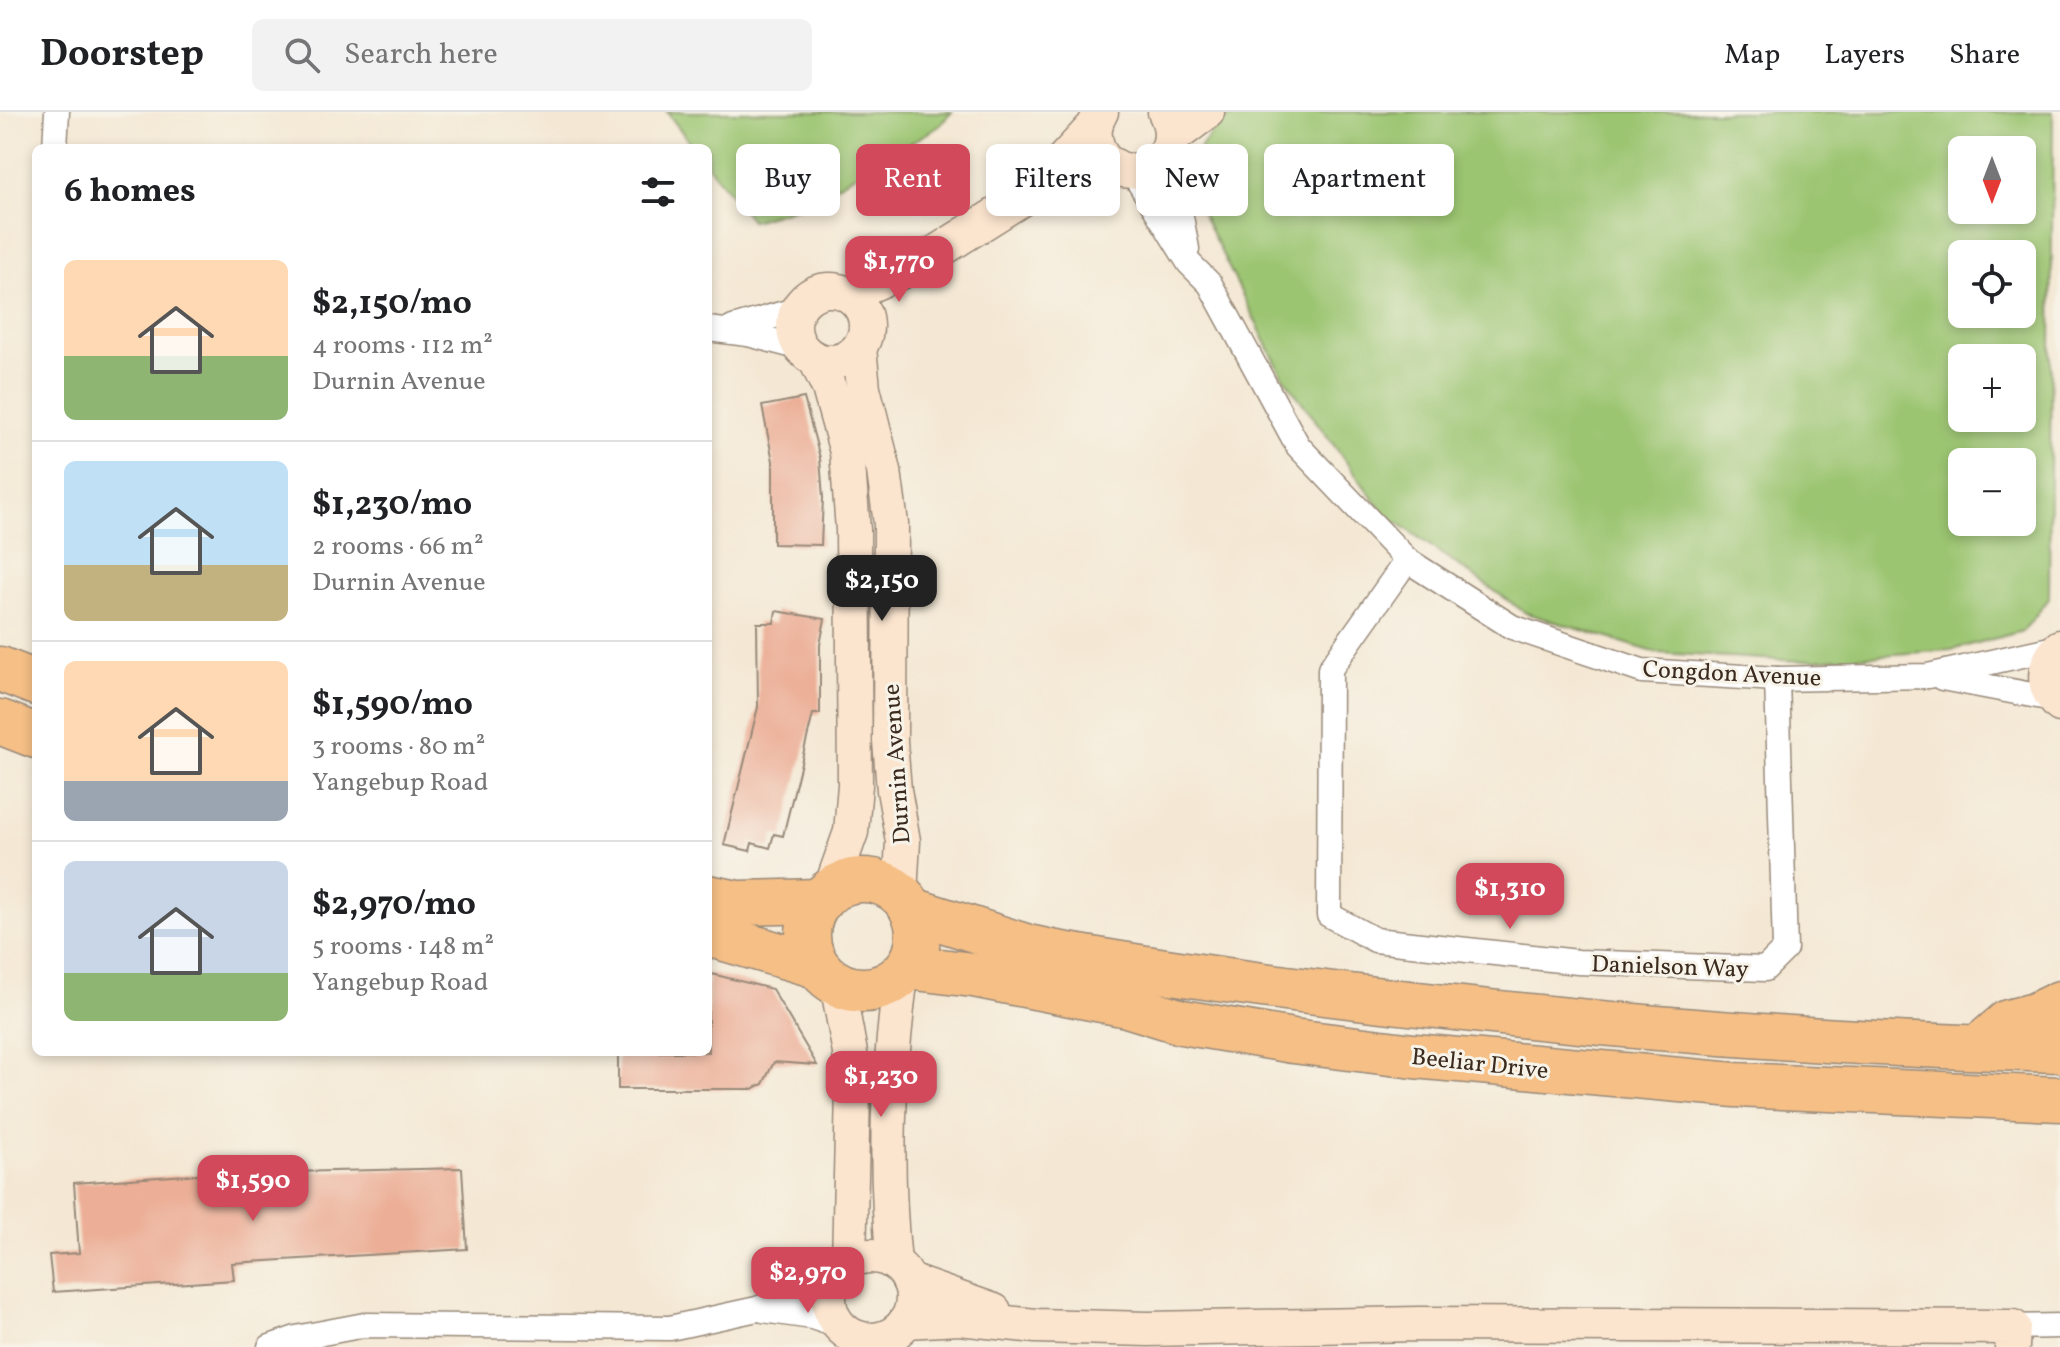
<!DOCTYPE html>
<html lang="en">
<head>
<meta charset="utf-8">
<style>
  :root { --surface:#fff; --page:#f2f2f2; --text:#202124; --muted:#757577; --line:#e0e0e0; --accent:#d1495b }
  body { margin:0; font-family:Vollkorn,serif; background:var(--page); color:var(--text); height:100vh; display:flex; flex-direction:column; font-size:30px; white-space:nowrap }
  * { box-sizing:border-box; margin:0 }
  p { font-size:26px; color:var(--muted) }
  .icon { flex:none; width:44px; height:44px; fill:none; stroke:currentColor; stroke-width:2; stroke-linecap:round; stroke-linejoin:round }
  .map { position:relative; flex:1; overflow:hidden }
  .details { position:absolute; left:32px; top:32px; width:680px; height:912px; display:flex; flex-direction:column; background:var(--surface); border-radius:12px; box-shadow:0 4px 12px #0003 }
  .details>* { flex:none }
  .top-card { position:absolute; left:736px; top:32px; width:760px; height:72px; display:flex; gap:16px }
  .needle { width:52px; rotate:180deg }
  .controls { position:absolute; left:1948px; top:24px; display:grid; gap:16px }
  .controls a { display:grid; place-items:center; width:88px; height:88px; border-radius:12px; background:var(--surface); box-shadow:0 4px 12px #0003; font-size:40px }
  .price { position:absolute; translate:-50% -68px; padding:0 18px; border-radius:16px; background:var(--accent); color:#fff; font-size:26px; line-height:52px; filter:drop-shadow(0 2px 4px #0008) }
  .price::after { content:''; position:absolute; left:50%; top:48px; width:24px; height:18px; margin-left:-12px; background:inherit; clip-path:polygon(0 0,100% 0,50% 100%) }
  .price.current { background:#222; color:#fff }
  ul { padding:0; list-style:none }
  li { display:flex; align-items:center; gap:24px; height:200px; padding:0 32px }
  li+li { border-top:2px solid var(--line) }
  li span { display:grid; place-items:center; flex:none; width:224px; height:160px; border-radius:12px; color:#555 }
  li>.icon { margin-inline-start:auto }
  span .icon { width:96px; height:96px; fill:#fffc; stroke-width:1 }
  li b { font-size:34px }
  h2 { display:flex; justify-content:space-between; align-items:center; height:96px; padding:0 32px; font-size:34px }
  .chip { padding:0 28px; border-radius:12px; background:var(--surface); box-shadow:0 4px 12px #0003; font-size:28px; line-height:72px }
  .chip.current { background:var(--accent); color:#fff }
  header { display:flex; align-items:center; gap:48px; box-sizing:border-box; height:112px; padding:0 40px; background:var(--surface); border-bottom:2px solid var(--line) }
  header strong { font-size:38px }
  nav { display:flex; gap:44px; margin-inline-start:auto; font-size:28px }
  .search { width:560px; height:72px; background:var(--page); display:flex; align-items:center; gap:20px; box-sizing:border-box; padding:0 28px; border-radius:12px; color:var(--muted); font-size:30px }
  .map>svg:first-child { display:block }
  .green { fill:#9bc571; stroke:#6b7848; stroke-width:2; fill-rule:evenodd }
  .building { fill:#ecae96 }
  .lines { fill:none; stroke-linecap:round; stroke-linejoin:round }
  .street-casing { stroke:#988979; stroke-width:27 }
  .secondary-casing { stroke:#988979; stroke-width:37 }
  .highway-casing { stroke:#988979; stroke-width:47 }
  .street { stroke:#fff; stroke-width:24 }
  .secondary { stroke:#fbe5cf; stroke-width:34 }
  .highway { stroke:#f5bf86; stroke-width:44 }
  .labels { text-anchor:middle; stroke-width:6; stroke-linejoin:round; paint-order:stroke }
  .street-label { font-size:24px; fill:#3b2a1e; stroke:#f7f3e8 }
</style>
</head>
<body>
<header>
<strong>Doorstep</strong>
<div class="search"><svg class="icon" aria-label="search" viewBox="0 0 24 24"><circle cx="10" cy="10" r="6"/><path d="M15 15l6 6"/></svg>Search here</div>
<nav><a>Map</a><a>Layers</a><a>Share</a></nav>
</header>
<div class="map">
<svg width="2060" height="1235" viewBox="0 0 2060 1235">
  <rect width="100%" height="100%" fill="#f7f3e8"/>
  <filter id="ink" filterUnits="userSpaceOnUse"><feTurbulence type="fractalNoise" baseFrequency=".0125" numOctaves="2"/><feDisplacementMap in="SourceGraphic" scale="16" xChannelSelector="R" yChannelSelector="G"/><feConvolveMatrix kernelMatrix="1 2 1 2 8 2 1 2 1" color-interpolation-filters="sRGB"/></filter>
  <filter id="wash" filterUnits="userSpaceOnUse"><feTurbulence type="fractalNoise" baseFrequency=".006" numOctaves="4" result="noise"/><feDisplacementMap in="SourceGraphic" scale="32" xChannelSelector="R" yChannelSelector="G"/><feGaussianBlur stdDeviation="1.8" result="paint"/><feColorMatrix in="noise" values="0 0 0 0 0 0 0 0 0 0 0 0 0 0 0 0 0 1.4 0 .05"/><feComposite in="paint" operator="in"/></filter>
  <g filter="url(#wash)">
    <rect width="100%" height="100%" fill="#f4e8d4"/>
    <g class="green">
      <polygon points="667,0 952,0 938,15 799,95 752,109 708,54 708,36 694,36"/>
      <path d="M 1243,0 L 2053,0 L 2049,487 L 2023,519 L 1951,538 L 1799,549 L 1657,541 L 1526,501 L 1384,401 L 1282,263 L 1197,91 L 1189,52 L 1219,10 ZM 1962,38 L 2022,38 L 2022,98 L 1962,98 ZM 1962,142 L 2022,142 L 2022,202 L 1962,202 ZM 1962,246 L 2022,246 L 2022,306 L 1962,306 ZM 1962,350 L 2022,350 L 2022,410 L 1962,410 Z"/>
    </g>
    <g id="blocks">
      <g class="building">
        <polygon points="804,286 820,346 823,386 821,433 773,432 773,349 762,294"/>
        <polygon points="776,499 825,507 820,533 820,602 813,602 783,724 774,722 770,736 752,731 750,739 724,733 758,595 757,511 774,511"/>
        <polygon points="708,861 772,877 817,953 774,950 763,972 752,977 618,977 618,940 708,940"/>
        <polygon points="462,1056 467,1137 232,1151 234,1168 53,1180 49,1143 79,1141 74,1071 257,1058 257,1072 290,1060"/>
      </g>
    </g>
  </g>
  <g filter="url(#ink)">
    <use href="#blocks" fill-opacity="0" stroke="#988979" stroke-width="2"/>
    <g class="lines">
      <g class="street-casing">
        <g id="street">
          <polyline points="1168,35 1187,137"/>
          <polyline points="55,36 57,0"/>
          <polyline points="1132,59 1189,151 1210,172 1298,334 1407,448 1512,515 1642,559 1777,567 1928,564 2059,535"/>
          <polyline points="733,216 798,197"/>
          <polyline points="708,217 748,222 801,236"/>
          <polyline points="1407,448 1330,557 1329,803 1375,828 1578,850 1765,857 1785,837 1777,567"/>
          <polyline points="1942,566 2053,587"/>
          <polyline points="763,1198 812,1205 839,1214"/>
          <polyline points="2013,1215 2060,1214"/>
          <polyline points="849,1221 853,1235"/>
          <polyline points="270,1235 296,1226 365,1213 670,1216 757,1197 806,1178 837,1160"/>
          <polyline points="890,1235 892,1222"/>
        </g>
      </g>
      <g class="secondary-casing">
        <g id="secondary">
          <path d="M 1101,0 C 1095,9 1093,19 1096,30 C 1108,83 1194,56 1165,0"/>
          <polyline points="1171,27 1207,0"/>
          <polyline points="1034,79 1096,12"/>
          <circle cx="830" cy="214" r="36"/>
          <polyline points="852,185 866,175 918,152 1034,79 1115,54"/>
          <polyline points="859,236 863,276 884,359 891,412 890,629 894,678 903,729 900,782"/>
          <polyline points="816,248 829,276 847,340 853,418 855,673 851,720 830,779"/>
          <path d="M 2060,535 C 2042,553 2041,576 2060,593"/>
          <polyline points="837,871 850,941 853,978 849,1150"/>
          <circle cx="871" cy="1186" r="42"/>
          <path d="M 894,1151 C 884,1051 888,963 901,863"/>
          <polyline points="909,1169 994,1199"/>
          <polyline points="906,1209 959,1206 1036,1214 1148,1217 1419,1212 2013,1215 2012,1235"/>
        </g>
      </g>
      <g class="highway-casing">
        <g id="highway">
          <polyline points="0,557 36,571"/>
          <polyline points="0,610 36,624"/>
          <circle cx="863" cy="823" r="55"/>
          <polyline points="708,785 738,791 820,789"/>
          <path d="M 912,798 L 1028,835 L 1056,841 C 1185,864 1315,881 1445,895 C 1649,918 1854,933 2060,938"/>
          <polyline points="708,822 817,854"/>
          <polyline points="908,855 973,863 1127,893 1182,910 1293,929 1414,944 1735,973 2060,987"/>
          <polyline points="1979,935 2008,910 2035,903 2060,891"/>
        </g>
      </g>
      <use href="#street" class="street"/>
      <use href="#secondary" class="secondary"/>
      <use href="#highway" class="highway"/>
    </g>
  </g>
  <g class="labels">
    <g class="street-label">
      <text transform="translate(1732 561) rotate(3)" y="8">Congdon Avenue</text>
      <text transform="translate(896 652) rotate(-94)" y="8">Durnin Avenue</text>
      <text transform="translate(1670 854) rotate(2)" y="8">Danielson Way</text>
      <text transform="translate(1480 951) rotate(6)" y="8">Beeliar Drive</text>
    </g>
  </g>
</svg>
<div class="controls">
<a><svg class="needle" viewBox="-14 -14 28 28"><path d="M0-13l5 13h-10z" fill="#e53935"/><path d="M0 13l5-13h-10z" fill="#757577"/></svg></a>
<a><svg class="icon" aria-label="locate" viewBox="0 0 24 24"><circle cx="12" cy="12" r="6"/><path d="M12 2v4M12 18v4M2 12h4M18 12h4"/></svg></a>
<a>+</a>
<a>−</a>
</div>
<b class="price" style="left:899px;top:192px">$1,770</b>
<b class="price current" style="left:882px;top:511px">$2,150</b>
<b class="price" style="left:1510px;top:819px">$1,310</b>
<b class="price" style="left:881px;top:1007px">$1,230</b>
<b class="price" style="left:253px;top:1111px">$1,590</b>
<b class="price" style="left:808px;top:1203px">$2,970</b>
<div class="top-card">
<a class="chip">Buy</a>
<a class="chip current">Rent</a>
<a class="chip">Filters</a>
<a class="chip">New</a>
<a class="chip">Apartment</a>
</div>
<section class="details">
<h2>6 homes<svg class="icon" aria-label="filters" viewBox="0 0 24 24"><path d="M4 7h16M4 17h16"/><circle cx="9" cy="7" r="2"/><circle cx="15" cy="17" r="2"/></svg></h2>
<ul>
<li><span style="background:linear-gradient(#ffd9b3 60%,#8fb573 0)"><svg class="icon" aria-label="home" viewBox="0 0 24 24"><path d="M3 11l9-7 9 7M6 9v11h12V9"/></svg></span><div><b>$2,150/mo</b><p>4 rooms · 112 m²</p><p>Durnin Avenue</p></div></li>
<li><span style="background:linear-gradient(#bfe0f5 65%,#c2b280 0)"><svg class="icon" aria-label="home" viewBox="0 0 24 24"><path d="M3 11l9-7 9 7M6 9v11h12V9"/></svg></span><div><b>$1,230/mo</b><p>2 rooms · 66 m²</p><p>Durnin Avenue</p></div></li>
<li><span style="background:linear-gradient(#ffd9b3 75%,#9aa5b1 0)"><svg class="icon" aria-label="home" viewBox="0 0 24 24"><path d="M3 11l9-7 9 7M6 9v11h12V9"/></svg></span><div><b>$1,590/mo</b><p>3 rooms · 80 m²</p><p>Yangebup Road</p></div></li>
<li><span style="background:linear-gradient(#c9d6e8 70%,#8fb573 0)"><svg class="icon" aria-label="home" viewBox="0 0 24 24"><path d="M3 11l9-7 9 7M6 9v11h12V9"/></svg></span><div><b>$2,970/mo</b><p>5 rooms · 148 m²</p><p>Yangebup Road</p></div></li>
</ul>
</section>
</div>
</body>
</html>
